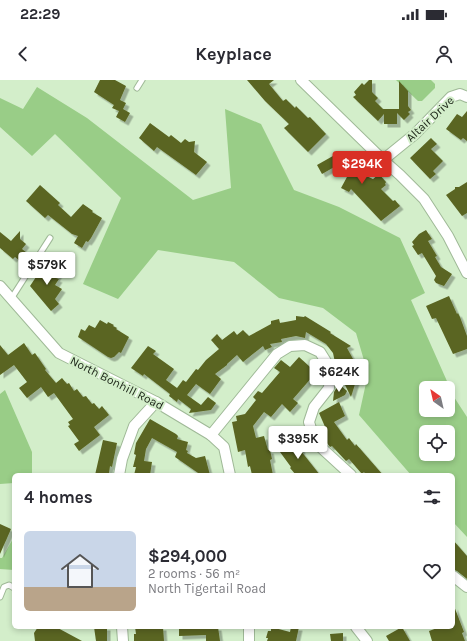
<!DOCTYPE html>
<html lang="en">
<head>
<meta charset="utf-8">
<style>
  :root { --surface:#fff; --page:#f7f7f7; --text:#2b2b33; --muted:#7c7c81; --line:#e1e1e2; --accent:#d93025 }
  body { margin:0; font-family:Karla,sans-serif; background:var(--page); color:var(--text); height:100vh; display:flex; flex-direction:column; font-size:15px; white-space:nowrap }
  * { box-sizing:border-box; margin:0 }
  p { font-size:13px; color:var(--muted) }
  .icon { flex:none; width:22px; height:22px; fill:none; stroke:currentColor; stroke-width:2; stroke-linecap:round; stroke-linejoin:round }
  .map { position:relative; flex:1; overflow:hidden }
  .side { position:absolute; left:12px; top:393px; width:443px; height:156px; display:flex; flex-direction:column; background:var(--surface); border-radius:6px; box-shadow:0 2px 6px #0003 }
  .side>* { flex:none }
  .needle { width:26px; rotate:326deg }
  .buttons { position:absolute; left:419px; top:301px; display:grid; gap:8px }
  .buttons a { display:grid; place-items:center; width:36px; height:36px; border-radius:6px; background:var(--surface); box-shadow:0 2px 6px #0003; font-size:20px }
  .price { position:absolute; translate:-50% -34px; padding:0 9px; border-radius:4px; background:#fff; color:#222; font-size:13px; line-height:26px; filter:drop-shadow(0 1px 2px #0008) }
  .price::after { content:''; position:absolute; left:50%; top:24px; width:12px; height:9px; margin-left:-6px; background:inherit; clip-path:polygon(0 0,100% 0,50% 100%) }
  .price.on { background:var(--accent); color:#fff }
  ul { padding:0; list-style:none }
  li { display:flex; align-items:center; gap:12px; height:100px; padding:0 12px }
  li+li { border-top:1px solid var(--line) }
  li span { display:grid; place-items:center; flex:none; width:112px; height:80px; border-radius:6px; color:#555 }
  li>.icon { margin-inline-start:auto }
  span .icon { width:48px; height:48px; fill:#fffc; stroke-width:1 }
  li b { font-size:17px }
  h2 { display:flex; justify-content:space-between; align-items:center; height:48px; padding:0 12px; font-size:17px }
  .status { display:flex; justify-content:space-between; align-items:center; height:28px; padding:0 20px; background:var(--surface); direction:ltr }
  .status svg { height:11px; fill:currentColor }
  header { display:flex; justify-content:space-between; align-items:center; height:52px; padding:0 12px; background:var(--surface); font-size:18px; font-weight:700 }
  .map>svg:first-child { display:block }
  .green { fill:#99cd87; fill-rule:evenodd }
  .building { fill:#5a6521; filter:url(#shadow) }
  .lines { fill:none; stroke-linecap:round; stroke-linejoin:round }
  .service-casing { stroke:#9fb997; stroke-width:7 }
  .minor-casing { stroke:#9fb997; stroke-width:12 }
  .service { stroke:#fff; stroke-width:5 }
  .minor { stroke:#fff; stroke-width:10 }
  .labels { text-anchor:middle; stroke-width:4; stroke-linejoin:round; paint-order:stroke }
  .street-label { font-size:12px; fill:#1c2518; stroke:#d3eeca }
</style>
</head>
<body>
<div class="status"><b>22:29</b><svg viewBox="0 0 49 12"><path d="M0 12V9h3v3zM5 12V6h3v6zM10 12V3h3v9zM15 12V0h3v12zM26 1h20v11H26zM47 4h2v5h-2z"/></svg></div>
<header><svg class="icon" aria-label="back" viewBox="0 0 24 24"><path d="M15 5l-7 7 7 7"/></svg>Keyplace<svg class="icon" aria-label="person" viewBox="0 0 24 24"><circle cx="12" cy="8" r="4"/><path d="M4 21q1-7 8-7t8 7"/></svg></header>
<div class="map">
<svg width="467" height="561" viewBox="0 0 467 561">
  <defs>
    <filter id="shadow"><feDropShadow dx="3.5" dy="3.5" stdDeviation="0" flood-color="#0004"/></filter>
  </defs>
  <rect width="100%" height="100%" fill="#d3eeca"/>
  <g class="green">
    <polygon points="396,0 431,0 435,4 435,8 422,21 418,21"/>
    <path d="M 37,7 L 87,38 L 193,120 L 231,108 L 225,29 L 261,44 L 294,110 L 339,127 L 400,158 L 425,213 L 411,220 L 454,317 L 467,337 L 467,457 L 453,442 L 453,395 L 411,395 L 359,335 L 368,294 L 356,253 L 323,228 L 279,218 L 234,182 L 158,170 L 118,219 L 83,204 L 121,118 L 55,54 L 32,76 L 0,47 L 0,18 L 23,29 ZM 426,308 L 448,308 L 448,330 L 426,330 ZM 426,352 L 448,352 L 448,374 L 426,374 Z"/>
    <polygon points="5,310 32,372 32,395 14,395 14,403 0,404 0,314"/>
    <polygon points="14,457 14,490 0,489 0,478 2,478"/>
  </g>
  <g class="building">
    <polygon points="100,0 115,0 126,6 120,20 126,23 123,29 130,33 125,42 116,37 119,31 112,28 114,25 94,12"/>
    <polygon points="247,0 274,0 269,4 283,21 286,19 295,28 296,26 308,38 310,37 326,54 308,72 284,48 289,44 265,21"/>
    <polygon points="369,0 372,0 372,12 378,18 375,21 383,29 399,29 399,1 408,11 408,26 411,30 408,32 410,34 404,40 397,33 397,44 384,44 384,34 378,41 353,17 356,15 354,12 362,3 364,5"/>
    <polygon points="467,31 467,61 463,58 461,60 446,49 457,34 462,37"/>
    <polygon points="150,43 169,57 171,55 181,63 185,59 189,62 195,61 194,72 207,82 196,95 157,67 154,71 139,58"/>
    <polygon points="431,58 437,64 431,69 443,81 433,91 436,94 430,99 410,78"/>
    <polygon points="340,72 350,79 351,78 362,89 360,93 373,99 379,94 386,102 385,104 386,105 381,109 393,121 395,120 400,126 381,141 351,109 349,112 341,108 347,97 336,86 322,94 317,85"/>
    <polygon points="467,102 467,133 462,136 446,115 455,109 455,107 459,107"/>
    <polygon points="40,105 60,123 58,125 71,137 83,124 93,131 92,132 102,138 91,158 88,162 86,161 82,168 74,163 78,156 72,154 48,135 45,138 26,121"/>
    <polygon points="426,150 432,159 428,161 437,176 435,177 441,187 452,194 444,206 436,203 434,200 436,196 422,173 418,175 412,166 414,165 412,162 419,154"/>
    <polygon points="20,151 20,159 26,164 22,169 27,173 20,181 15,177 13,179 0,168 0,152 11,161"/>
    <polygon points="46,182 47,183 48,182 60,192 56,198 59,199 55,205 62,209 55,219 59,224 51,231 30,206"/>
    <polygon points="449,216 457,234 458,233 460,237 467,256 467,269 453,274 436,238 432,239 426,226"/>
    <polygon points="296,236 304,237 305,236 331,252 330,253 351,266 347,268 358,288 352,291 356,301 351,317 336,287 333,273 326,264 306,252 305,258 296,256 281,259 282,262 270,264 272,267 265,270 263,266 243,282 237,275 227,284 227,285 215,294 221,299 210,314 196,304 187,315 201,325 208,317 216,323 211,330 189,333 191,329 178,319 177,322 169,316 170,314 144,294 143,296 131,288 148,266 156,271 153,274 174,289 166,300 177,308 183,300 186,302 196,289 198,290 206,280 219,269 211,260 217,254 222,260 234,251 237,255 243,250 249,256 271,244 271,241 279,239 280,243 296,240"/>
    <polygon points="100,240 107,244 108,242 114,245 113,246 117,248 116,249 129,257 121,273 119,272 114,277 111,278 108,277 78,257 81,249 85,251 89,245 95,248"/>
    <polygon points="24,263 32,275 35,273 46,289 45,290 56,303 62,298 67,304 69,303 74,311 77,309 83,317 86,316 92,324 94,323 99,329 102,326 109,335 94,347 100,355 79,371 74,364 79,361 68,346 70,345 68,342 73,339 54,313 48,317 41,307 27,318 19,308 27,302 14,285 0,295 0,265 8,275"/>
    <polygon points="299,277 310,287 314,282 320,288 293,319 298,323 290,332 282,324 271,337 264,332 253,346 256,358 264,356 268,370 270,370 272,379 270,380 273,395 252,395 250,386 248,387 245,370 238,372 232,342 237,341 236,336 245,334 256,320 253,317 258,311 262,313 280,292 274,288 281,280 290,287"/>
    <polygon points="339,304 347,311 345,315 333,321 334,312"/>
    <polygon points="339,322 345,336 334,342 347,360 349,358 355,366 356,364 383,395 366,395 364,392 362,394 349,379 346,381 332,366 330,367 321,355 325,352 324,351 326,349 319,333"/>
    <polygon points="150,339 176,354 178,356 177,359 188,362 186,370 188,371 187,373 196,378 205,376 210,395 201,395 175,377 177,372 152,358 146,369 144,381 152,382 150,395 134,395 136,387 133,387 136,375 134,374 136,363"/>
    <polygon points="103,360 117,363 112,387 110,386 109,393 105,393 105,395 95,395"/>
    <polygon points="294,360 302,370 301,371 320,395 296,395 290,388 291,387 280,372 282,369"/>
    <polygon points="0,444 11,449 0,474"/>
    <polygon points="453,460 467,476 467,499 457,491 453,490"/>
    <polygon points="454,526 464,552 462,553 465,561 432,561 429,551 440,547 453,547"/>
    <polygon points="38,547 56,547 82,561 35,561 34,553"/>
    <polygon points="94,547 107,547 107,561 96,561"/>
    <polygon points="135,547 163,547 164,561 134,561 134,554 136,554"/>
    <polygon points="179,547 218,547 220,561 206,561 206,555 179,556"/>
    <polygon points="271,547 290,552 291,547 299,547 296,561 267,561 268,558 266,558 268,551 271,551"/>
    <polygon points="402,547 410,561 389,561 386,556"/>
    <polygon points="343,553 343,561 331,561 330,554"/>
  </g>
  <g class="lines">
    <g class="service-casing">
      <g id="service">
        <polyline points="137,8 142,0"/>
        <polyline points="11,219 50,158"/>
        <polyline points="0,517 4,507 9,505 14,508"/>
      </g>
    </g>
    <g class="minor-casing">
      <g id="minor">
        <polyline points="301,0 383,80 400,95 424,119 448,156 467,193"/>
        <polyline points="383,80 415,54 451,17 460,14 467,17"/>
        <polyline points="0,206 59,273 156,322 211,355 224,367 230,395"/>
        <polyline points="211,355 277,274 290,266 305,265 320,272 330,288 329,308 314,327 309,342 315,362 351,395"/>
        <polyline points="119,395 122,379 134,346 156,322"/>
        <polyline points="453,496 467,507"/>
        <polyline points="122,547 123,561"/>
        <polyline points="249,547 249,561"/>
        <polyline points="356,547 367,561"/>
      </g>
    </g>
    <use href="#service" class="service"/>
    <use href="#minor" class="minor"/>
  </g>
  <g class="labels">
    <g class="street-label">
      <text transform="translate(430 39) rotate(-43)" y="4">Altair Drive</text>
      <text transform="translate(117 303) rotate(27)" y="4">North Bonhill Road</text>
    </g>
  </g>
</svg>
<div class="buttons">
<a><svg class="needle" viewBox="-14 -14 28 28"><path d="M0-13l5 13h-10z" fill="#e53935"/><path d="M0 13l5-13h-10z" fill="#7c7c81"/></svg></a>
<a><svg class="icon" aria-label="locate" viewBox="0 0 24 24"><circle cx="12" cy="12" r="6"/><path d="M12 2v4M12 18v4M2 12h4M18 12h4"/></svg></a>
</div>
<b class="price on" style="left:362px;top:105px">$294K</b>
<b class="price" style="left:47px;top:206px">$579K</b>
<b class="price" style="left:339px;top:313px">$624K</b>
<b class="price" style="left:298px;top:380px">$395K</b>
<section class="side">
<h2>4 homes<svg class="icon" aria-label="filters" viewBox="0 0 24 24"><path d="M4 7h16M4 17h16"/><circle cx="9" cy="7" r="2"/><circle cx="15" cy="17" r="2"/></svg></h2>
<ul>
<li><span style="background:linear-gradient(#c9d6e8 70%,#b9a48a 0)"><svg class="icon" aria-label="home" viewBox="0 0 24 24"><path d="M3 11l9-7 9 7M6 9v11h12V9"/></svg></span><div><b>$294,000</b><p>2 rooms · 56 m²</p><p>North Tigertail Road</p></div><svg class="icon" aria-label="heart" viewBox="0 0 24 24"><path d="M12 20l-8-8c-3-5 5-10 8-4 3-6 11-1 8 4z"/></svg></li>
</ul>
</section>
</div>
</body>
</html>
